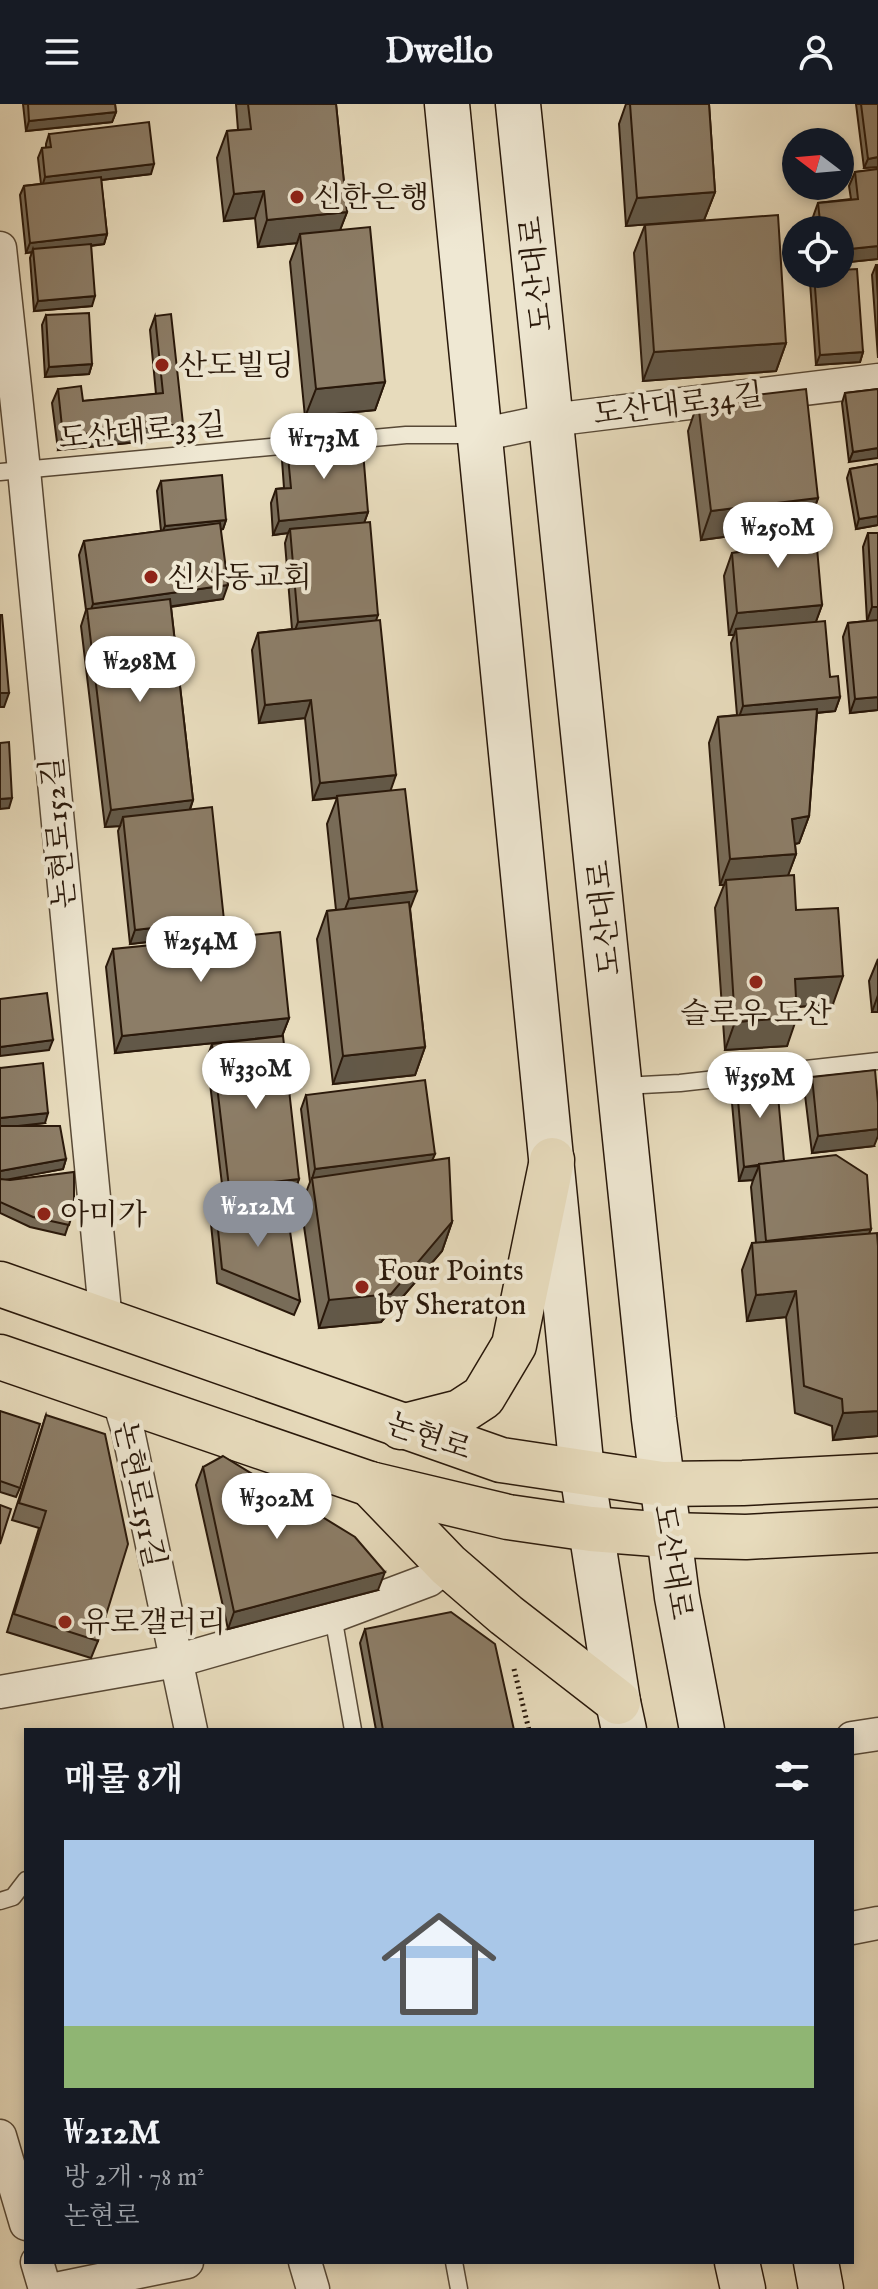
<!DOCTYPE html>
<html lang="ko">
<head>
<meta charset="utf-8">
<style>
  :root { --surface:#171b24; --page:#242831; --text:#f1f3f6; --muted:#9ea1a6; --line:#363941; --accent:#8c9099 }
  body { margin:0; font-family:"IM FELL English","Noto Serif KR",serif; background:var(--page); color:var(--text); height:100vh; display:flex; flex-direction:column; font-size:30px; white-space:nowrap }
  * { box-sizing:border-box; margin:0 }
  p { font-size:26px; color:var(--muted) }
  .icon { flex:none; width:44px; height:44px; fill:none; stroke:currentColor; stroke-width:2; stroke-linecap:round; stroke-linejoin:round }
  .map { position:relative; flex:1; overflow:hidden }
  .sheet { position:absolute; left:24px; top:1624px; width:830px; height:536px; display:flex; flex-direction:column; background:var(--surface); border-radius:0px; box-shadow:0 4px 12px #0003 }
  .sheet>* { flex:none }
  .needle { width:52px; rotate:286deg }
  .buttons { position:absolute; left:782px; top:24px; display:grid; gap:16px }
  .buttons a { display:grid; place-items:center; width:72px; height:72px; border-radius:50%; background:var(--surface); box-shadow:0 4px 12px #0003; font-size:40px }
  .price { position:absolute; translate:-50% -68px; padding:0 18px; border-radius:28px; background:#fff; color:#222; font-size:26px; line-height:52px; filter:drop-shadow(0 2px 4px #0008) }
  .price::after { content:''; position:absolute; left:50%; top:48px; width:24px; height:18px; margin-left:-12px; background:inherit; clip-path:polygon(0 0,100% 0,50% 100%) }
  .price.current { background:var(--accent); color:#fff }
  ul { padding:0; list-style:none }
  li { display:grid; align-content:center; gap:16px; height:424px; padding:0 40px }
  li+li { border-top:2px solid var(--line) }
  li span { display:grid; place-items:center; height:248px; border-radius:0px; color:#555 }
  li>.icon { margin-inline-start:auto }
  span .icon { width:144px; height:144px; fill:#fffc; stroke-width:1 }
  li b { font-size:34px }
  h2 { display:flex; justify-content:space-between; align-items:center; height:96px; padding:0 40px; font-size:34px }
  header { display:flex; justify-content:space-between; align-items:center; height:104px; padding:0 40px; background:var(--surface); font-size:36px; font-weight:700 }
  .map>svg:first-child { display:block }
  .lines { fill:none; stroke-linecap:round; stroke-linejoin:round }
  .service-casing { stroke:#584936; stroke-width:19 }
  .minor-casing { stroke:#584936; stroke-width:35 }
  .secondary-casing { stroke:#29180a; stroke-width:47 }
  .primary-casing { stroke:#29180a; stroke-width:47 }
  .path { stroke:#29180a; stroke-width:5; stroke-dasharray:2 4; stroke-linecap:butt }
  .service { stroke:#efe8d3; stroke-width:16 }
  .minor { stroke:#efe8d3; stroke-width:32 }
  .secondary { stroke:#efe8d3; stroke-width:44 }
  .primary { stroke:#e7dbbc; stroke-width:44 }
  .wall { fill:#786c59; stroke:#29180a; stroke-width:2 }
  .shaded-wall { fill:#625848; stroke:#29180a; stroke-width:2 }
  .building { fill:#8c7d67; stroke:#29180a; stroke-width:2 }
  .poi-dot { fill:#8f2418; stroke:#efe8d3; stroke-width:3 }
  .labels { text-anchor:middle; stroke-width:8; stroke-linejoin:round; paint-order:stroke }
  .poi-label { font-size:30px; fill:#29180a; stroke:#efe8d3; text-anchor:start }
  .street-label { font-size:30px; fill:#29180a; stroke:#efe8d3 }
</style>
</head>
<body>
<header><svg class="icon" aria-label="menu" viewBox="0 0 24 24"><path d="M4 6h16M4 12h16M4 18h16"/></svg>Dwello<svg class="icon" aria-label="person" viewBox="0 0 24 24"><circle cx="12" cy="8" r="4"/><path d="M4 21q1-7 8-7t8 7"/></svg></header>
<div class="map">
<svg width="878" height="2185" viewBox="0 0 878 2185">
  <rect width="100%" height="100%" fill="#e7dbbc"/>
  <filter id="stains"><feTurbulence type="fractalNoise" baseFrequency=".0025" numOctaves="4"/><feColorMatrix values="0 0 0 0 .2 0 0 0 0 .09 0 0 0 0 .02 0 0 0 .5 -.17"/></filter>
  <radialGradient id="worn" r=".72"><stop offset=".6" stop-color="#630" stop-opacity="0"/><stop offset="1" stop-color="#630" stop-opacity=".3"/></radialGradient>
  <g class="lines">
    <g class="service-casing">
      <g id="service">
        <polyline points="340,337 406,331 477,331"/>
        <polyline points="0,368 313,339"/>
        <polyline points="623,982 680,979 878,957"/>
        <polyline points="333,1512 353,1626"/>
        <polyline points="0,1797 13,1793 26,1776"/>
        <polyline points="454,2158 459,2185"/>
      </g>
    </g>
    <g class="minor-casing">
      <g id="minor">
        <polyline points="0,144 24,366 106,1218"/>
        <polyline points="480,331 551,316 878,276"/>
        <polyline points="118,1294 128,1327 191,1626"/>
        <polyline points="0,1588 176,1557 333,1512 429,1476 448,1461"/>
        <polyline points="852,1634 878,1630"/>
        <polyline points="852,1824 878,1819"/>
        <polyline points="0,2032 26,2120"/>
        <polyline points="37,2158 45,2185"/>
        <polyline points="305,2158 313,2185"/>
        <polyline points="56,2185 187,2158"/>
      </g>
    </g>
    <g class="secondary-casing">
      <g id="secondary">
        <polyline points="447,0 582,1368 618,1598 624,1626"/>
        <polyline points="518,0 654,1315 677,1493 702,1626"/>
        <polyline points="737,2158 743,2185"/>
        <polyline points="816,2158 821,2185"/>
      </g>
    </g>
    <g class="primary-casing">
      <g id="primary">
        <polyline points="0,1180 501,1356 662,1380 743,1379 878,1372"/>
        <polyline points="0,1253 370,1380 508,1413 591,1425 668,1431 746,1433 878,1426"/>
        <polyline points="401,1323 460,1308 483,1293 514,1241 552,1056"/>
        <polyline points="370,1380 448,1461 506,1511 618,1598"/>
      </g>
    </g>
    <polyline class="path" points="514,1565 529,1626"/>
    <use href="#service" class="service"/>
    <use href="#minor" class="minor"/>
    <use href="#secondary" class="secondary"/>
    <use href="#primary" class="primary"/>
  </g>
  <g class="wall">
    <polygon points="23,0 115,0 116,8 112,18 26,27"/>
    <polygon points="236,0 336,0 347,108 340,126 385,278 375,306 305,313 290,158 297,139 258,143 255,114 224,117 217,54 227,27 238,26"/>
    <polygon points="626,0 709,0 715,88 704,116 626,122 619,20"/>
    <polygon points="856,0 878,0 878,63 864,64"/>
    <polygon points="49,30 151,70 101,76 107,130 104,140 91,142 92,202 34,207 30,154 32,148 26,149 20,91 24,82 41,80 38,54 42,44 46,44 46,40"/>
    <polygon points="878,65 878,155 840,159 840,126 814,126 813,113 818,99 851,95 849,82 855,68"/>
    <polygon points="645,121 786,239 776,267 643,277 634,149"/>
    <polygon points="876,161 878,161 878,254 872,171"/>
    <polygon points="813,170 840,170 863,248 860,258 816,261 810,178"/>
    <polygon points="46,211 92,260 89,270 45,273 42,221"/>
    <polygon points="155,212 178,334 58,346 52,299 58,285 83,297 156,290 150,226"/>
    <polygon points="878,285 849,358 842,299 845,289"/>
    <polygon points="698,298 818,394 808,422 822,501 816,517 830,573 840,593 835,607 817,609 809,712 799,739 795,740 796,750 788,771 796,806 833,900 796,903 787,942 725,946 715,804 724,781 720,781 709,639 718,613 737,611 731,539 734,531 729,531 724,472 732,449 739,448 745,430 701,436 688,327"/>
    <polygon points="287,342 368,408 364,419 376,516 390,687 410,804 425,943 415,971 333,980 317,835 327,807 336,806 327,720 337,694 313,696 305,614 259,619 252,546 258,529 292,525 285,439 288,429 273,431 271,399 276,385 284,384 282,356"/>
    <polygon points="878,360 878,421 856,425 847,374 850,365"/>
    <polygon points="161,377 226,416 223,425 220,426 223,495 171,503 193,696 190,706 218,830 130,840 118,727 120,722 105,723 81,522 86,506 79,451 84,437 161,427 157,387"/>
    <polygon points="868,429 878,429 878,606 850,609 843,533 848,519 867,517 863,443"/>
    <polygon points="113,845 289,914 282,932 115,949 106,863"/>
    <polygon points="878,855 878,908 872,908 869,877"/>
    <polygon points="212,940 299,1075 294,1089 224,1097 207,954"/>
    <polygon points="0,964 45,1019 14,1022 66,1055 63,1065 6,1075 74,1104 65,1131 30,1123 0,1109"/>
    <polygon points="812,973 874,1042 812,1049 805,991"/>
    <polygon points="736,974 784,1057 871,1125 869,1130 878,1332 833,1336 832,1322 795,1309 786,1213 747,1217 742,1166 752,1139 756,1139 751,1083 753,1076 739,1077 731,988"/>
    <polygon points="306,991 432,1057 452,1118 442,1147 381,1218 319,1224 301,1102 310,1078 301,1005"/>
    <polygon points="216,1106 270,1122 300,1197 294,1211 217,1179 211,1120"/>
    <polygon points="0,1307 20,1384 16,1393 0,1388"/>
    <polygon points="46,1311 98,1537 91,1554 7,1528 39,1424 12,1416"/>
    <polygon points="203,1363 378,1486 228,1525 196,1381"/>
    <polygon points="365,1525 514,1626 376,1626 360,1539"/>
  </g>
  <g class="shaded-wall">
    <polygon points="116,8 112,18 26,27 29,17"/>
    <polygon points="878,53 878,63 864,64 868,55"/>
    <polygon points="154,60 151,70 42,83 45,73"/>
    <polygon points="264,87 255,114 224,117 234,90"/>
    <polygon points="715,88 704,116 626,122 637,94"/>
    <polygon points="347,108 337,134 300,130 297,139 258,143 267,116"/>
    <polygon points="107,130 104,140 34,148 33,145 32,148 26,149 30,139"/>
    <polygon points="878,142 878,155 840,159 840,146"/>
    <polygon points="95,192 92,202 34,207 38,197"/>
    <polygon points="786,239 776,267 643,277 654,248"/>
    <polygon points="863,248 860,258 816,261 820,251"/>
    <polygon points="92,260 89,270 45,273 49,263"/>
    <polygon points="385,278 375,306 305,313 316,285"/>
    <polygon points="183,320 178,334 58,346 63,332"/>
    <polygon points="878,344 878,354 849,358 853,348"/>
    <polygon points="818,394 808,423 746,428 745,430 701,436 711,407"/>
    <polygon points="368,408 363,422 290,425 288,429 273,431 279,417"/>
    <polygon points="878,412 878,421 856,425 859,415"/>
    <polygon points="226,416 223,425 161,431 165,422"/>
    <polygon points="228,481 223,495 88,514 93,500"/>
    <polygon points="822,501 814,523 736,525 734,531 729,531 737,509"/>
    <polygon points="872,503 878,503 878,517 867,517"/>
    <polygon points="378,511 373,525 293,532 298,518"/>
    <polygon points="0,589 9,589 4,603 0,603"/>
    <polygon points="840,593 835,607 738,616 743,602"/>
    <polygon points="878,593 878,606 850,609 855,595"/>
    <polygon points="311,596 305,614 259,619 265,601"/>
    <polygon points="396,671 390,688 313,696 320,679"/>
    <polygon points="12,694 9,704 0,705 0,695"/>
    <polygon points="193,696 187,713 123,713 120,722 105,723 111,706"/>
    <polygon points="809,712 799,739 783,742 792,715"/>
    <polygon points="796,750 786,777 726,776 724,781 720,781 730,755"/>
    <polygon points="417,787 406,815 338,823 349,795"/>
    <polygon points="224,816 218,830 130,840 135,826"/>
    <polygon points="843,872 833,900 784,904 795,875"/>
    <polygon points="878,891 878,908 872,908"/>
    <polygon points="797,913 787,942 725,946 735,918"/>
    <polygon points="289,914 282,932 115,949 122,932"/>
    <polygon points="53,936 49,946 0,952 0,943"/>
    <polygon points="425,943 415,971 333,980 343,952"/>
    <polygon points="48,1009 45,1019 0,1024 0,1014"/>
    <polygon points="878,1025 878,1032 874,1042 812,1049 818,1032"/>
    <polygon points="435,1050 429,1064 312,1075 315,1065"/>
    <polygon points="66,1055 63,1065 0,1077 0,1067"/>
    <polygon points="759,1062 753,1076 739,1077 744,1063"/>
    <polygon points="299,1075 294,1089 224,1097 229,1083"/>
    <polygon points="452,1118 442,1147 381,1218 319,1224 329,1196"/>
    <polygon points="871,1125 862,1147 766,1137"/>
    <polygon points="796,1187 786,1213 747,1217 756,1191"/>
    <polygon points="878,1307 878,1332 833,1336 843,1309"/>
    <polygon points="385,1468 378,1486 228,1525 234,1508"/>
  </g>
  <g class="building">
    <polygon points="28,0 115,0 116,8 29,17"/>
    <polygon points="248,0 336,0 347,108 267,116 264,87 234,90 227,27 251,25"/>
    <polygon points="630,0 709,0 715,88 637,94"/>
    <polygon points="861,0 878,0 878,53 868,55"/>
    <polygon points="149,18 154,60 45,73 42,44 51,43 49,30"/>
    <polygon points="878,65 878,142 840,146 840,126 821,126 818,99 858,95 855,68"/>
    <polygon points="101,73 107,130 30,139 24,82"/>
    <polygon points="778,111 786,239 654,248 645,121"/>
    <polygon points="370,123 385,278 316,285 300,130"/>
    <polygon points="91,140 95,192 38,197 33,145"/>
    <polygon points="876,161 878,161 878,196"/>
    <polygon points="857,165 863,248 820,251 814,170 840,170 840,166"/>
    <polygon points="89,209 92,260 49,263 46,211"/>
    <polygon points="171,210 183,320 63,332 58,285 81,282 83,297 163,289 155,212"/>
    <polygon points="806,285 818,394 711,407 698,298"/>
    <polygon points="878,285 878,344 853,348 845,289"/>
    <polygon points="362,335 368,408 279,417 276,385 291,384 287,342"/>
    <polygon points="878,360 878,412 859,415 850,365"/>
    <polygon points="222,371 226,416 165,422 161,377"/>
    <polygon points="370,418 378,511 298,518 290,425"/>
    <polygon points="220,419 228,481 93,500 84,437"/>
    <polygon points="815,421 822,501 737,509 732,449 748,447 746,428"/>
    <polygon points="868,429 878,429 878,503 872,503"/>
    <polygon points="170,495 193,696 111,706 87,505"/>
    <polygon points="0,511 2,511 9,589 0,589"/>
    <polygon points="380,516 396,671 320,679 311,596 265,601 258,529"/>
    <polygon points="878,516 878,593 855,595 848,519"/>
    <polygon points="825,517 830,573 838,572 840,593 743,602 736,525"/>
    <polygon points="817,605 809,712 792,715 796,750 730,755 718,613"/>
    <polygon points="9,638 12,694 0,695 0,639"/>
    <polygon points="405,685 417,787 349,795 337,692"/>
    <polygon points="212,703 224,816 135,826 123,713"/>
    <polygon points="794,771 796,806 838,804 843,872 795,875 797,913 735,918 726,776"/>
    <polygon points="409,798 425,943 343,952 327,807"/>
    <polygon points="280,828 289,914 122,932 113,845"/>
    <polygon points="47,889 53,936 0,943 0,895"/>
    <polygon points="283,932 299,1075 229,1083 212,940"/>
    <polygon points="43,959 48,1009 0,1014 0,964"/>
    <polygon points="875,966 878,999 878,1025 818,1032 812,973"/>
    <polygon points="776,970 784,1057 744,1063 736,974"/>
    <polygon points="425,976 435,1050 315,1065 306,991"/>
    <polygon points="0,1022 60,1022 66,1055 0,1067"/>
    <polygon points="836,1051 867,1071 871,1125 766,1137 759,1060"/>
    <polygon points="449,1054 452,1118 391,1190 329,1196 312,1074"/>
    <polygon points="74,1068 74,1104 69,1121 33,1113 0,1098 0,1075 10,1076"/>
    <polygon points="267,1101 270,1122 289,1120 300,1197 222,1165 216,1106"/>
    <polygon points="877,1129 878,1142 878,1307 843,1309 842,1295 804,1282 796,1187 756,1191 752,1139"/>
    <polygon points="0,1307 40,1320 20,1384 0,1377"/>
    <polygon points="46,1311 105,1330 128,1440 98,1537 14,1510 46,1407 19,1399"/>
    <polygon points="223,1352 355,1433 385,1468 234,1508 203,1363"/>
    <polygon points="0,1401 11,1405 0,1440"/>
    <polygon points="451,1508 495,1540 514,1626 383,1626 365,1525"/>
  </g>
  <g class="poi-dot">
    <circle cx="297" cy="93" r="8"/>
    <circle cx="162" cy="261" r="8"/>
    <circle cx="151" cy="473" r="8"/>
    <circle cx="756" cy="878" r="8"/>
    <circle cx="44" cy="1110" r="8"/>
    <circle cx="362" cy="1183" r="8"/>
    <circle cx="65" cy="1518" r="8"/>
  </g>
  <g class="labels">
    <g class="poi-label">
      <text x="313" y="103">신한은행</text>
      <text x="178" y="271">산도빌딩</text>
      <text x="167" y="483">신사동교회</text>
      <text x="756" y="919" text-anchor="middle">슬로우 도산</text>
      <text x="60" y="1120">아미가</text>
      <text x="378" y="1176">Four Points<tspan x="378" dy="34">by Sheraton</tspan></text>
      <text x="81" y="1528">유로갤러리</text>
    </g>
    <g class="street-label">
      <text transform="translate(536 170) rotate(-96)" y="10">도산대로</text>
      <text transform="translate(678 300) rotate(-7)" y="10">도산대로34길</text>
      <text transform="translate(142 327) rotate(-5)" y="10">도산대로33길</text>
      <text transform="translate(58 729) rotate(-95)" y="10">논현로152길</text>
      <text transform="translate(604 814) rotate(-96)" y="10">도산대로</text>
      <text transform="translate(429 1332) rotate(19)" y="10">논현로</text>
      <text transform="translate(140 1390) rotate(78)" y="10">논현로151길</text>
      <text transform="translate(673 1458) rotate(81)" y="10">도산대로</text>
    </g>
  </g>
  <rect width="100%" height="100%" filter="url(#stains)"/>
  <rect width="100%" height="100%" fill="url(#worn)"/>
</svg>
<div class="buttons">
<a><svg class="needle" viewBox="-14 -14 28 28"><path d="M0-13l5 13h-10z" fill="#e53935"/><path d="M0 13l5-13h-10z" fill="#9ea1a6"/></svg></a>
<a><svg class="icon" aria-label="locate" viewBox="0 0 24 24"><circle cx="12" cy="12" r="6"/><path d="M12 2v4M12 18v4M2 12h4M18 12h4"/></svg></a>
</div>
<b class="price" style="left:324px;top:377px">₩173M</b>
<b class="price" style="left:778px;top:466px">₩250M</b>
<b class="price" style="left:140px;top:600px">₩298M</b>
<b class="price" style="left:201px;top:880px">₩254M</b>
<b class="price" style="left:256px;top:1007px">₩330M</b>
<b class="price" style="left:760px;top:1016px">₩359M</b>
<b class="price current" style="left:258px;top:1145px">₩212M</b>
<b class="price" style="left:277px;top:1437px">₩302M</b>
<section class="sheet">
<h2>매물 8개<svg class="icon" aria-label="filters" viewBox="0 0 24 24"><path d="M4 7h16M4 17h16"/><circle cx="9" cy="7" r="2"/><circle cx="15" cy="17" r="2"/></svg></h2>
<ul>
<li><span style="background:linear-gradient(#a9c7e8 75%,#8fb573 0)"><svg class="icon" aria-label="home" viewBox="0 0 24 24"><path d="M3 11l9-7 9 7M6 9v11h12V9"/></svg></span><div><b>₩212M</b><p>방 2개 · 78 m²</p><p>논현로</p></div></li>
</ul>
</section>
</div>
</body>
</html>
